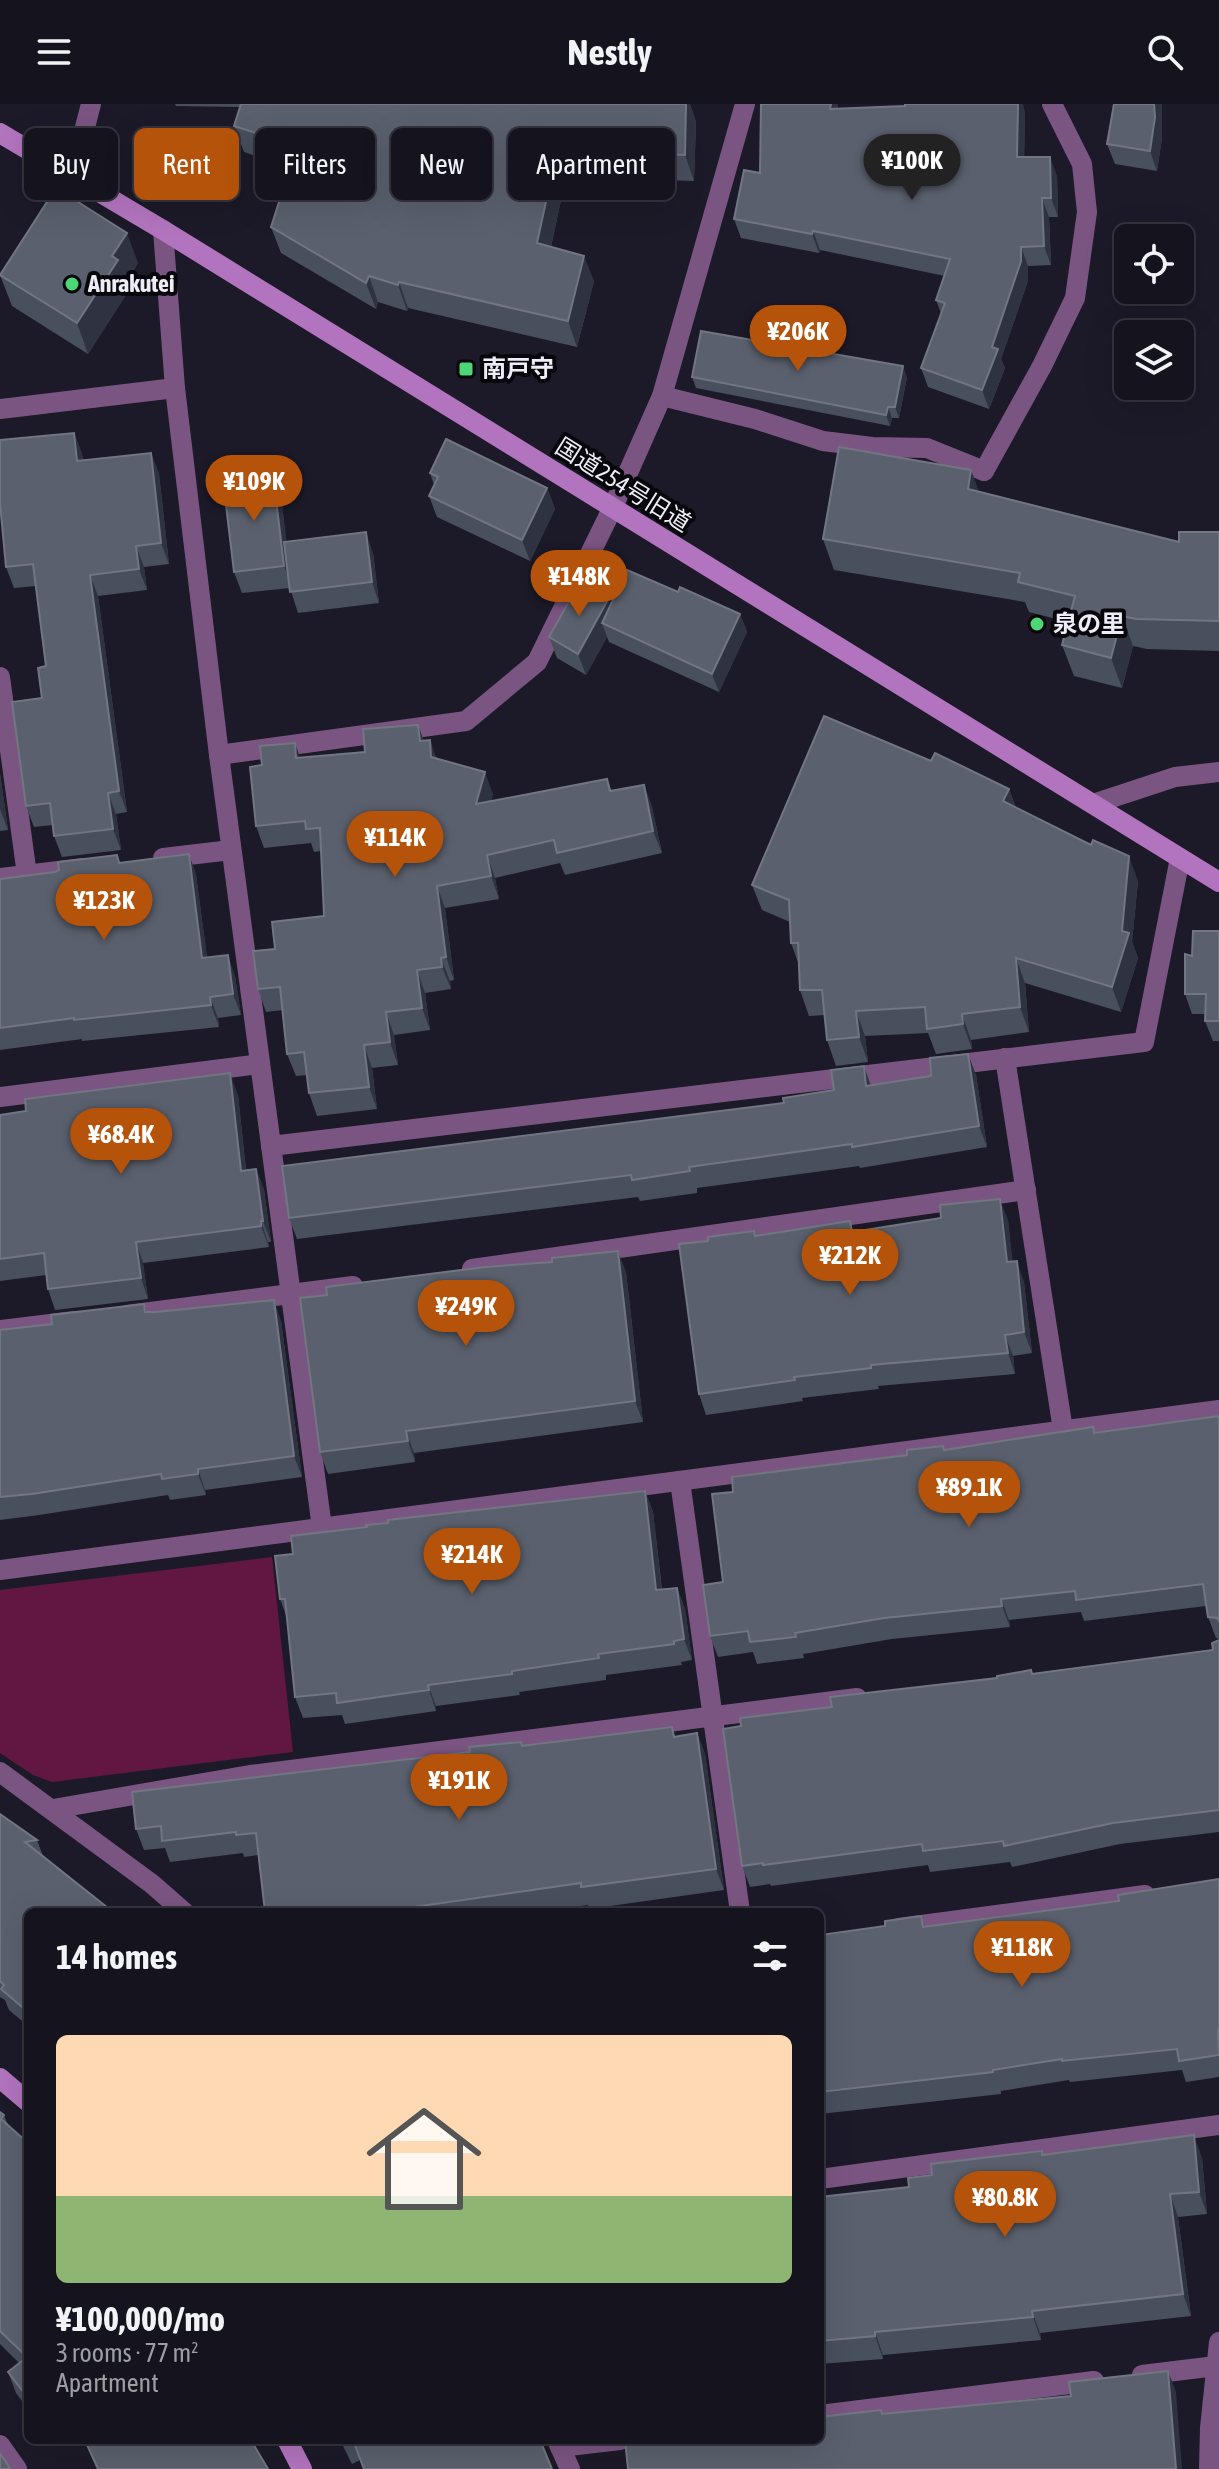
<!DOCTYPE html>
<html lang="en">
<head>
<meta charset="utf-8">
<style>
  :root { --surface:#15141e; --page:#1e1d27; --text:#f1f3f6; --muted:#9d9ea4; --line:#34333c; --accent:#b45309 }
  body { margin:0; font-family:"Asap Condensed","Noto Sans JP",sans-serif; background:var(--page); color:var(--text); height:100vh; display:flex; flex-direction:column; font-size:30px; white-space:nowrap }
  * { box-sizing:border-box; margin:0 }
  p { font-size:26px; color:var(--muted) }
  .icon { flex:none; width:44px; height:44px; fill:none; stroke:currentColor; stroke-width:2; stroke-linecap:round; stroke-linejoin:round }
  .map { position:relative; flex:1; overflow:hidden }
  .details { position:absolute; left:24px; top:1804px; width:800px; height:536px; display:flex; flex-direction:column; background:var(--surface); border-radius:12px; box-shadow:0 8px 32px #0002,0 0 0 2px var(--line) }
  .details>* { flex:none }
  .hud { position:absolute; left:24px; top:24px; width:800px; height:72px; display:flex; gap:16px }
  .controls { position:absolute; left:1114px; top:120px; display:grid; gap:16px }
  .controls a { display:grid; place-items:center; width:80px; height:80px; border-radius:12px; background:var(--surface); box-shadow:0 8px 32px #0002,0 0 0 2px var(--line); font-size:40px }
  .price { position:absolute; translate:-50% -68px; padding:0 18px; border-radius:28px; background:var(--accent); color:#fff; font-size:26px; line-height:52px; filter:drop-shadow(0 2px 4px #0008) }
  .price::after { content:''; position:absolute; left:50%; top:48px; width:24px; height:18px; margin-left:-12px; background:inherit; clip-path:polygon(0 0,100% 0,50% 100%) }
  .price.on { background:#222; color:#fff }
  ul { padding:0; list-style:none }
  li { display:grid; align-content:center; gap:16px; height:424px; padding:0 32px }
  li span { display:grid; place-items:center; height:248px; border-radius:12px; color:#555 }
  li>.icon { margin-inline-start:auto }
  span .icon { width:144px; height:144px; fill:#fffc; stroke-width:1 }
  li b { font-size:34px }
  h2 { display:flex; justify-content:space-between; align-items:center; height:96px; padding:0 32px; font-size:34px }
  .tag { padding:0 28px; border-radius:12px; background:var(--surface); box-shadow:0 8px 32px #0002,0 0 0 2px var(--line); font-size:28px; line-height:72px }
  .tag.on { background:var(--accent); color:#fff }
  header { display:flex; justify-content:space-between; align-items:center; height:104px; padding:0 32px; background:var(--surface); font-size:36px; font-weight:700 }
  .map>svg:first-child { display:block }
  .green { fill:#611742 }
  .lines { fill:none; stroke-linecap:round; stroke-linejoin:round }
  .lane { stroke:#7b5582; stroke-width:20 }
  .street { stroke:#7b5582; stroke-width:20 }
  .secondary { stroke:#b274be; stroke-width:20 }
  .wall { fill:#484f5d }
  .shaded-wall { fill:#2f3341 }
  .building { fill:#5a606d; stroke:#717682; stroke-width:2 }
  .poi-dot { fill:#4dd676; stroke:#07060b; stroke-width:3 }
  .labels { text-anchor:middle; stroke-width:8; stroke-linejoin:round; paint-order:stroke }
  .poi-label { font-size:24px; font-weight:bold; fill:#eeecf6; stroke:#07060b; text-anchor:start }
  .street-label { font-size:24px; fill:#eeecf6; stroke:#07060b }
</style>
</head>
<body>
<header><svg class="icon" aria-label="menu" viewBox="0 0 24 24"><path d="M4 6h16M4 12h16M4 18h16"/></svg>Nestly<svg class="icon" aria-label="search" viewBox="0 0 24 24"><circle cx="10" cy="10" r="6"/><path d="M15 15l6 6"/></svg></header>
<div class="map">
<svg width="1219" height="2365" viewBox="0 0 1219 2365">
  <rect width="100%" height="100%" fill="#1c1a28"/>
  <polygon class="green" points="272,1453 293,1648 52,1678 33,1671 0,1649 0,1486"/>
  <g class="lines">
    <g class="lane">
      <polyline points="662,292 755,315 823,337 872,343 927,344 984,367"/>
      <polyline points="1093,700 1175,673 1219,668"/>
    </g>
    <g class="street">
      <polyline points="72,74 91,0"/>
      <polyline points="163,126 175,284 219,651 322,1424"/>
      <polyline points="0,305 175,284"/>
      <polyline points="984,367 1042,262 1075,194 1087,108 1082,60 1052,0"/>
      <polyline points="0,573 27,771"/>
      <polyline points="219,651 466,617 537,558 612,405 662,292 745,0"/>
      <polyline points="163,754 231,746"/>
      <polyline points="0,774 83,764"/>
      <polyline points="1005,954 1063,1326"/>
      <polyline points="0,993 260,960"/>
      <polyline points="271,1042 1144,938 1180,754"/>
      <polyline points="472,1165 1026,1086"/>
      <polyline points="127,1211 353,1182"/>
      <polyline points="0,1226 75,1217"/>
      <polyline points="680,1377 740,1808"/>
      <polyline points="0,1466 1219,1306"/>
      <polyline points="0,1668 152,1780 184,1808"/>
      <polyline points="53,1705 250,1671 857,1594"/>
      <polyline points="899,1824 1145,1791"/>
      <polyline points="820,2075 1219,2021"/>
      <polyline points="1142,2271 1216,2262"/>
      <polyline points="820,2311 1094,2277"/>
      <polyline points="557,2336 570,2365"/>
      <polyline points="0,2341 17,2365"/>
      <polyline points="560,2343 620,2336"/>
      <polyline points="1209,2365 1210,2324 1219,2238"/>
    </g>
    <g class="secondary">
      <polyline points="0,29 163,126 1219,778"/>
      <polyline points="0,1974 28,1998"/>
      <polyline points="287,2336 302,2365"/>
    </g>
  </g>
  <g class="wall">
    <polygon points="175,0 690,0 696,18 694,77 566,73 551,143 594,177 577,243 408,204 407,207 378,198 376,205 281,149 271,123 290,63 244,48 234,22 241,3 176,2"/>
    <polygon points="761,0 838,0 838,5 1025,8 1024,53 1057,72 1058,113 1049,113 1051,161 1028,162 1028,177 1001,255 1005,264 989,305 928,283 921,264 941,209 936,196 945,172 820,146 819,149 741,134 734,115 760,69"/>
    <polygon points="1162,34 1157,67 1115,60 1107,40"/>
    <polygon points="138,159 126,179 129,186 88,250 12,202 0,171"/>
    <polygon points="692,273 907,273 899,314 892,314 890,322 696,284"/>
    <polygon points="74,329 82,350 83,356 151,349 159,370 169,460 144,463 147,486 98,492 127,708 116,710 121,746 62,753 54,732 53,721 34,723 26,702 46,562 36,482 14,484 6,463"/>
    <polygon points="430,369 547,384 555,405 530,457 437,413 429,392 434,381"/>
    <polygon points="273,370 281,391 286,438 373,449 379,499 298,509 290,484 242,489 234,468"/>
    <polygon points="979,387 1179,438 1219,428 1219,547 1147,545 1133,542 1122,584 1074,572 1062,541 1068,518 1029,508 1025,498 834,466 823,435"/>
    <polygon points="678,488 740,510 747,528 719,588 609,538 607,533 586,571 557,554 549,533 611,500"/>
    <polygon points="418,621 424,637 437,654 493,690 491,697 607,675 612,687 644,681 652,703 662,749 565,771 560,759 495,774 499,795 445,804 454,876 450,877 451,885 425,889 430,926 394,931 398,961 372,964 377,1005 317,1012 309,989 307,971 296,972 287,950 283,906 266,908 258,885 275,845 324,812 321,747 314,748 311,739 264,744 256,722 295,639 300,654 365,648"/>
    <polygon points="931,657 1009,685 1016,704 1138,777 1132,838 1138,854 1121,908 1025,879 1029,928 971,936 972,945 936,950 928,929 865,932 868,958 836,962 827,936 825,911 809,912 800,886 799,861 791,839 790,818 762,806 752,781"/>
    <polygon points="0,669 8,726 0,727"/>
    <polygon points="189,750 196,771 207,854 235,872 241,911 218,914 219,923 82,937 82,935 0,946 0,775 55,768 117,751 120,759"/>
    <polygon points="1219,827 1219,937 1213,937 1205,917 1205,910 1192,910 1185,890 1192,852"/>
    <polygon points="968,950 976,971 987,1043 860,1064 859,1062 697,1084 697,1089 640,1097 638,1093 297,1135 289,1114 834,986 864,962 871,981 931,972"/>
    <polygon points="238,991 246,1066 256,1065 264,1086 271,1138 268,1138 269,1143 143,1159 148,1195 55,1206 48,1185 46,1171 0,1177 0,1011"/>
    <polygon points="1008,1116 1012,1157 1024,1178 1032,1249 1013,1252 1015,1270 878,1282 879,1285 802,1294 803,1297 706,1311 699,1290 754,1127 756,1132 854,1127"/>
    <polygon points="626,1168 643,1318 414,1349 415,1358 328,1370 320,1348"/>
    <polygon points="144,1200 147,1208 281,1217 302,1373 205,1386 206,1391 170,1396 168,1391 39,1411 0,1416 0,1226 52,1220"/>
    <polygon points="1219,1312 1219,1535 1216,1534 1208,1513 1206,1502 1084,1517 1081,1508 1009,1516 1010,1523 892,1535 803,1550 804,1554 757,1560 753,1548 718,1553 710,1532 723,1478 733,1388 907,1351 943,1342 945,1345 1095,1329"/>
    <polygon points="645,1387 653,1408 662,1485 677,1484 685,1505 692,1556 681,1558 682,1561 606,1571 606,1576 519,1588 520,1591 436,1602 436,1607 345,1620 342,1611 303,1614 295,1593 287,1514 280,1495 293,1450"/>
    <polygon points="1219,1536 1219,1728 1120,1740 1012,1763 1010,1758 930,1768 928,1761 771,1782 770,1780 750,1783 742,1762 832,1603 997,1574 1213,1546"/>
    <polygon points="672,1623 675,1633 697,1629 705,1650 724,1786 589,1805 588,1801 536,1808 265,1808 258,1751 244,1753 243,1749 170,1758 165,1744 144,1746 136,1725 523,1642"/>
    <polygon points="0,1710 37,1736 43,1752 28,1808 28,1922 9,1906 5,1896 0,1893"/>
    <polygon points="1219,1775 1219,1973 1186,1978 1182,1966 1070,1978 1069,1976 1001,1987 1001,1990 820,2010 820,1831 885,1822 921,1812 925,1823 1119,1797"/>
    <polygon points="0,2008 4,2011 8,2021 28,2039 28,2305 16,2289 8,2268 19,2259 0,2240"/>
    <polygon points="1043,2051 1202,2054 1207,2110 1178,2113 1191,2212 1040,2229 1041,2236 883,2251 883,2255 820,2260 820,2093 909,2083 932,2071"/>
    <polygon points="340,2336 540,2336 552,2365 363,2365 360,2356 352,2360"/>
  </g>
  <g class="shaded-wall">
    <polygon points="686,0 690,0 696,18 694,77 685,51"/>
    <polygon points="831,0 838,0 837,25 830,5"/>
    <polygon points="1018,0 1023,0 1025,8 1024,73 1017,53"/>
    <polygon points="1154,0 1162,0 1162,34 1157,67 1150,47"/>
    <polygon points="557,47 566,73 546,165 537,139"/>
    <polygon points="1050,53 1057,72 1058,113 1051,94"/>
    <polygon points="1042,94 1049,113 1051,161 1044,142"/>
    <polygon points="813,127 820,146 819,149 812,130"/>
    <polygon points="127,129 138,159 126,179 129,186 88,250 77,219 112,152"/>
    <polygon points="1021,143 1028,162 1028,177 1001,255 1005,264 989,305 982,286 992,243"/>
    <polygon points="584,152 594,177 577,243 568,217"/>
    <polygon points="369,172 378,198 376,205 366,179"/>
    <polygon points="399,178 408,204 407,207 398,181"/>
    <polygon points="903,262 907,273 899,314 895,303"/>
    <polygon points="888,303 892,314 890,322 886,311"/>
    <polygon points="74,329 82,350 85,378 77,357"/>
    <polygon points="151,349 159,370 169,460 161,439"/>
    <polygon points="971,366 982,396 968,385"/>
    <polygon points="273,370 281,391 292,483 284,462"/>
    <polygon points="547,384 555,405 530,457 522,436"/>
    <polygon points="366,428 373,449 379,499 372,478"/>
    <polygon points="136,442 144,463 147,486 139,465"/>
    <polygon points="90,471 98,492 127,708 119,687"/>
    <polygon points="609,494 617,515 602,519 607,533 586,571 578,550"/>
    <polygon points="740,510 747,528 719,588 712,570"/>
    <polygon points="1122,512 1133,542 1122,584 1111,554"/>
    <polygon points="418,621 426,643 420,637"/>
    <polygon points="430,636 438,659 431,653"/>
    <polygon points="295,639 303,662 296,654"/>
    <polygon points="485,668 493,690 484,723 476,700"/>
    <polygon points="0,669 8,726 0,705"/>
    <polygon points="644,681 652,703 662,749 653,727"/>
    <polygon points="1009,685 1018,711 1003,697"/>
    <polygon points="108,689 116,710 121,746 113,725"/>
    <polygon points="189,750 196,771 210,875 202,854"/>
    <polygon points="487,751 495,774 499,795 491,772"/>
    <polygon points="1129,752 1138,777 1132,838 1138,854 1121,908 1112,883 1122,827"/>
    <polygon points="437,782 445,804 454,876 446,853"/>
    <polygon points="228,851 235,872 241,911 233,890"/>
    <polygon points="441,854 450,877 451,885 442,863"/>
    <polygon points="1016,854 1025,879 1029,928 1020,903"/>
    <polygon points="417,866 425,889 430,926 422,904"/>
    <polygon points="210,893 218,914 219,923 211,901"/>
    <polygon points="856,907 865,932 868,958 859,933"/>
    <polygon points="386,908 394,931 398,961 390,938"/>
    <polygon points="962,910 971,936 972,945 963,920"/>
    <polygon points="364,941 372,964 377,1005 369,983"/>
    <polygon points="968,950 976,971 987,1043 979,1022"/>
    <polygon points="864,962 871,984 866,982"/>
    <polygon points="230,969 238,991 248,1088 241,1067"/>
    <polygon points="256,1065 264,1086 271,1138 263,1117"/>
    <polygon points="1000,1095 1008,1116 1015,1179 1007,1158"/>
    <polygon points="261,1117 268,1138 269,1143 261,1122"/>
    <polygon points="136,1138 143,1159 148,1195 141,1174"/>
    <polygon points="618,1147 626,1168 643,1318 635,1297"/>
    <polygon points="1017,1157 1024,1178 1032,1249 1024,1228"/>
    <polygon points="274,1196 281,1217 302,1373 294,1352"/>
    <polygon points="1005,1231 1013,1252 1015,1270 1008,1249"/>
    <polygon points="406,1327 414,1349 415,1358 408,1337"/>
    <polygon points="198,1365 205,1386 206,1391 198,1370"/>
    <polygon points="645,1387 653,1408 664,1507 656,1486"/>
    <polygon points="677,1484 685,1505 692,1556 684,1535"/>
    <polygon points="1001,1495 1009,1516 1010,1523 1002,1502"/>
    <polygon points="428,1581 436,1602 436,1607 429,1586"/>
    <polygon points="697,1629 705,1650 724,1786 716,1765"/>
    <polygon points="1194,2031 1202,2054 1207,2110 1199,2088"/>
    <polygon points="1170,2090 1178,2113 1191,2212 1183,2190"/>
    <polygon points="1032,2207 1040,2229 1041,2236 1033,2213"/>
    <polygon points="875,2228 883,2251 883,2255 875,2232"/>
    <polygon points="1168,2267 1176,2288 1182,2365 1176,2365"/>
  </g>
  <g class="building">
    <polygon points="241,0 686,0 685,51 557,47 537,139 584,152 568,217 399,178 398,181 369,172 366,179 271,123 297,42 234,22"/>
    <polygon points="761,0 831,0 830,5 905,2 905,0 1018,0 1017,53 1050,53 1051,94 1042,94 1044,142 1021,143 1021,157 992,243 998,245 982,286 921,264 945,199 936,196 950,155 813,127 812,130 734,115 744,66 760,69"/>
    <polygon points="1114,0 1154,0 1155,13 1150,47 1107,40"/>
    <polygon points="56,84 127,129 112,152 118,156 77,219 0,171"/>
    <polygon points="701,227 903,262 895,303 888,303 886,311 692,273"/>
    <polygon points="74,329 77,357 151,349 161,439 136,442 139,465 90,471 119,687 108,689 113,725 54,732 50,699 26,702 12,598 42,594 38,564 46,562 33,460 6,463 0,399 0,336"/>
    <polygon points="446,335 547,384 522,436 429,392 438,373 430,369"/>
    <polygon points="839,343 971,366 968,385 1179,438 1179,428 1219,428 1219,517 1136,515 1122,512 1111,554 1062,541 1075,492 1018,478 1020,469 823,435"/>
    <polygon points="273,370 284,462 234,468 223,376"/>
    <polygon points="366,428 372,478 290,488 284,438"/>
    <polygon points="627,466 678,488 680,483 740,510 712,570 602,519"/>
    <polygon points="580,478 609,494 578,550 549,533"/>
    <polygon points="824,612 931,657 935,649 1009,685 1003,697 1091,741 1093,736 1129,752 1122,827 1129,829 1112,883 1016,854 1020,903 962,910 963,920 927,925 925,903 856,907 859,933 827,936 822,886 800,886 798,839 791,839 789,796 752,781"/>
    <polygon points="418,621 420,637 430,636 431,653 485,668 476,700 607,675 610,687 644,681 653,727 557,749 554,736 487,751 491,772 437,782 446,853 441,854 442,863 417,866 422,904 386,908 390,938 364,941 369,983 309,989 304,948 287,950 280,883 258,885 253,847 275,845 272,818 324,812 320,724 306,725 305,717 256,722 250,663 262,661 260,642 295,639 296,654 365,648 363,625"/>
    <polygon points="189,750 202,854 228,851 233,890 210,893 211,901 74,916 74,914 0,924 0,775 55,768 59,766 58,758 117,751 119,759"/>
    <polygon points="1193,827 1219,827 1219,917 1205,917 1206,890 1185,890 1185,850 1192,852"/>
    <polygon points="968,950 979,1022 852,1043 852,1040 689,1063 690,1067 632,1076 631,1071 289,1114 282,1062 784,999 783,994 834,986 831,966 864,962 866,982 931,972 930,954"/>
    <polygon points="230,969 241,1067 256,1065 263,1117 261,1117 261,1122 136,1138 141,1174 48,1185 44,1149 0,1155 0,1011 26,1007 25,995"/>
    <polygon points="1000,1095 1007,1158 1017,1157 1024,1228 1005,1231 1008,1249 871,1261 871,1264 794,1273 795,1276 699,1290 679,1140 708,1137 708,1133 754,1127 755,1132 850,1117 852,1128 941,1114 940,1101"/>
    <polygon points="618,1147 635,1297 406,1327 408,1337 320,1348 300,1194 327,1191 326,1183 485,1163 552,1158 552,1154"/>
    <polygon points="274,1196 294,1352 198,1365 198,1370 162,1375 161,1370 32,1390 0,1393 0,1226 52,1220 51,1211 144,1200 145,1208 156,1208"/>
    <polygon points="1219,1312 1219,1517 1217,1514 1208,1513 1203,1480 1076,1496 1075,1487 1001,1495 1002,1502 884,1514 795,1529 796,1533 750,1538 748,1527 710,1532 703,1481 723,1478 712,1390 733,1388 732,1373 907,1351 907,1346 943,1342 944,1346 1093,1323 1094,1329"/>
    <polygon points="645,1387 656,1486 677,1484 684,1535 674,1537 674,1540 598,1550 599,1554 512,1567 512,1570 428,1581 429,1586 337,1599 336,1589 295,1593 285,1495 280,1495 275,1452 293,1450 291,1432 367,1423 366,1421 388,1419 388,1416"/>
    <polygon points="1219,1536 1219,1706 1113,1719 1004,1742 1003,1737 923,1747 922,1740 763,1761 763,1759 742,1762 723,1625 741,1622 740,1614 832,1603 830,1593 997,1574 997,1572 1031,1566 1032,1570 1213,1546 1212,1539"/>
    <polygon points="672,1623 674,1633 697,1629 716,1765 581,1783 581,1779 379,1808 265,1808 256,1729 236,1731 236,1728 162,1737 161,1722 136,1725 132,1688 470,1648 469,1643 521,1638 522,1642"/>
    <polygon points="0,1710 37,1736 25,1738 113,1808 28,1808 28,1908 1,1885 4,1881 0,1877"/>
    <polygon points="1219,1775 1219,1927 1218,1927 1219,1951 1179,1957 1177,1945 1062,1957 1062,1955 993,1966 993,1968 820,1988 820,1831 885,1822 885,1817 921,1812 923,1823 1119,1797 1118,1791"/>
    <polygon points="0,2008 4,2011 1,2015 28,2039 28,2294 8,2268 27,2253 0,2227"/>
    <polygon points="1194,2031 1199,2088 1170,2090 1183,2190 1032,2207 1033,2213 875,2228 875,2232 820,2237 820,2093 909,2083 908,2074 932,2071 931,2060 1042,2047 1042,2051"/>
    <polygon points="1168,2267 1176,2365 628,2365 625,2336 820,2336 820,2313 881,2306 882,2310 1071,2292 1069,2278"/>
    <polygon points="95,2336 251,2336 268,2365 98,2365 87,2341"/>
    <polygon points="353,2336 540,2336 552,2365 364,2365"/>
    <polygon points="0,2350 5,2356 10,2365 0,2365"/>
  </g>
  <g class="poi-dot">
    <circle cx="72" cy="180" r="8"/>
    <rect x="458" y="257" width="16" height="16" rx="4"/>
    <circle cx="1037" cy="520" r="8"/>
  </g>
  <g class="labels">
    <g class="poi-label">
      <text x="88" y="188">Anrakutei</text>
      <text x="482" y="273">南戸守</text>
      <text x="1053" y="528">泉の里</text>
    </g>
    <g class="street-label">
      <text transform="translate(623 381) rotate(32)" y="8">国道254号旧道</text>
    </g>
  </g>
</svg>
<div class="controls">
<a><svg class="icon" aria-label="locate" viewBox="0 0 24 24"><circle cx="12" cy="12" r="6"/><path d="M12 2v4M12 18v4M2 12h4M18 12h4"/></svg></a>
<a><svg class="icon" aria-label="layers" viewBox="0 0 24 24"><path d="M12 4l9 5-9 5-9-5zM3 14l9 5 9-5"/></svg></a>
</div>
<b class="price on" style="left:912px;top:98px">¥100K</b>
<b class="price" style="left:798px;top:269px">¥206K</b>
<b class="price" style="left:254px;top:419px">¥109K</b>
<b class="price" style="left:579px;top:514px">¥148K</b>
<b class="price" style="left:395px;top:775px">¥114K</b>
<b class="price" style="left:104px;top:838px">¥123K</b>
<b class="price" style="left:121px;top:1072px">¥68.4K</b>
<b class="price" style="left:850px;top:1193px">¥212K</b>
<b class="price" style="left:466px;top:1244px">¥249K</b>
<b class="price" style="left:969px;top:1425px">¥89.1K</b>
<b class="price" style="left:472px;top:1492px">¥214K</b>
<b class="price" style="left:459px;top:1718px">¥191K</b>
<b class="price" style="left:1022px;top:1885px">¥118K</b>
<b class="price" style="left:1005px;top:2135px">¥80.8K</b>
<div class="hud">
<a class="tag">Buy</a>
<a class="tag on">Rent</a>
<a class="tag">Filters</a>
<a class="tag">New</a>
<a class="tag">Apartment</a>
</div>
<section class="details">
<h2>14 homes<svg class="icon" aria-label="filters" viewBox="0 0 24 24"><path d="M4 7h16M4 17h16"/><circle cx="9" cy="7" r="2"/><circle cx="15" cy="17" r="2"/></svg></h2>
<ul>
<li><span style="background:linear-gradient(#ffd9b3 65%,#8fb573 0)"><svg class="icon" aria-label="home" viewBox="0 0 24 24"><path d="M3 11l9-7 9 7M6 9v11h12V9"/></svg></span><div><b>¥100,000/mo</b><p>3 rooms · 77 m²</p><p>Apartment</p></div></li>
</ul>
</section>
</div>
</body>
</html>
